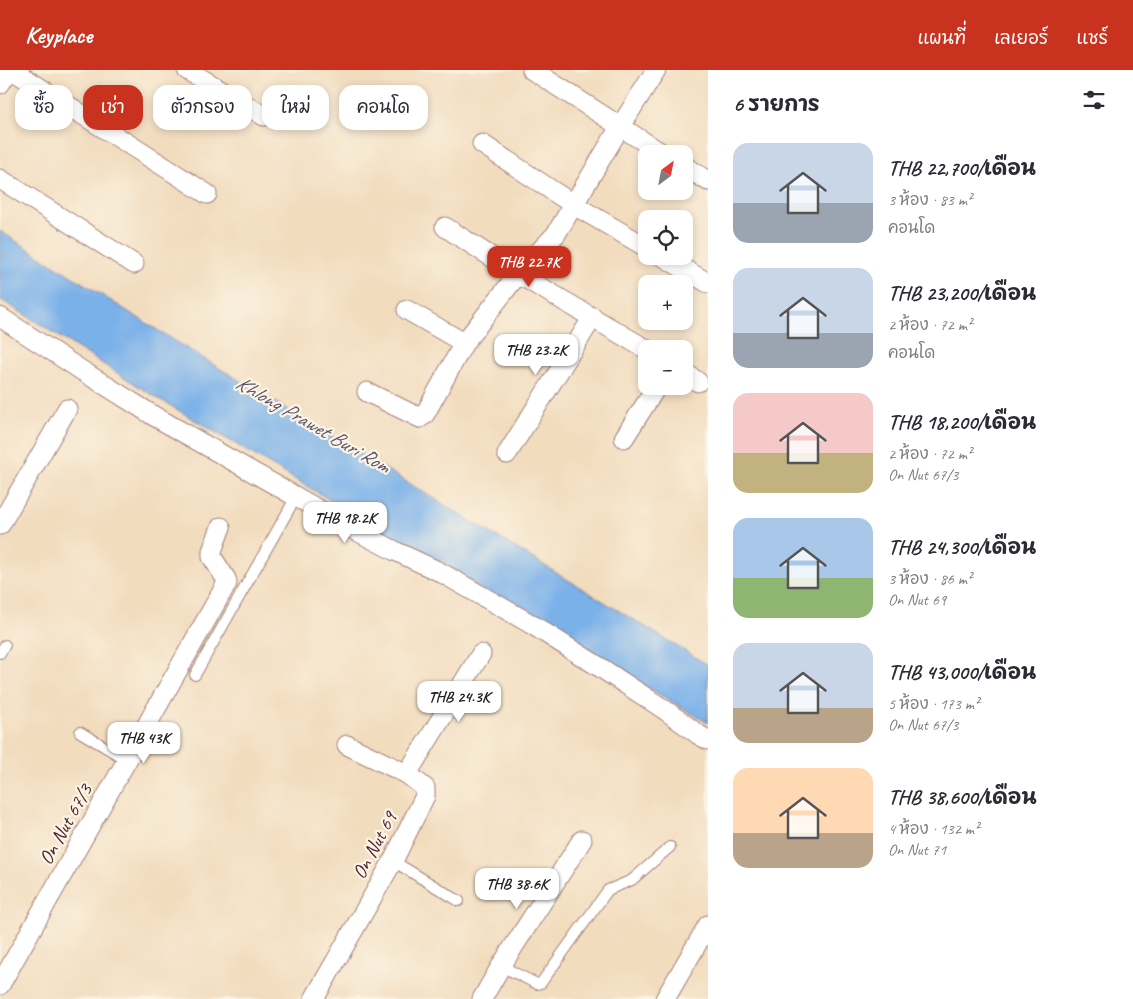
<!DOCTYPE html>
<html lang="th">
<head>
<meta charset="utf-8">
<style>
  :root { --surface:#fff; --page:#f2f2f3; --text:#2b2b33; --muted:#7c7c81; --accent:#c8321e }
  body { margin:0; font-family:Caveat,"Playpen Sans Thai",sans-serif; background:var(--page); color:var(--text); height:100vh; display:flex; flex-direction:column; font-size:19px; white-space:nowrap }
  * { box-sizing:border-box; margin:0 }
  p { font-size:16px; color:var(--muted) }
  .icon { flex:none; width:28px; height:28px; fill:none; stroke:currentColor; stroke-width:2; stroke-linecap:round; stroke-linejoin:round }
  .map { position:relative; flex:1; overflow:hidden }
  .drawer { display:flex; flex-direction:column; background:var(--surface); width:425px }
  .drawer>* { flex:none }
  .guide { position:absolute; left:15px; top:15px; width:475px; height:45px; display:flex; gap:10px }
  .needle { width:32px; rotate:32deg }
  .buttons { position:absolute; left:638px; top:75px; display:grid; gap:10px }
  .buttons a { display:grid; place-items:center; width:55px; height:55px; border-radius:10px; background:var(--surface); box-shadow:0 2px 8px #0003; font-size:25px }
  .price { position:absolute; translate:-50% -42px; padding:0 11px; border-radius:10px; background:#fff; color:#222; font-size:16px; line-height:32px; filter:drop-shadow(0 1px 2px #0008) }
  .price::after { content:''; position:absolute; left:50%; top:30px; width:15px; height:11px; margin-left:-8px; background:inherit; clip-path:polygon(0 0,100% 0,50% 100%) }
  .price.active { background:var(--accent); color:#fff }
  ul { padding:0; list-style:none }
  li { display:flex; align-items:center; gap:15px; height:125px; padding:0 25px }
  li span { display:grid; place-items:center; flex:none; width:140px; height:100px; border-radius:15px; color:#555 }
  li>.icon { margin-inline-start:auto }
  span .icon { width:60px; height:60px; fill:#fffc; stroke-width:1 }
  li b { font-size:21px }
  h2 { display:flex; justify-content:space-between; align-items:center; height:60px; padding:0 25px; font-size:21px }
  .pill { padding:0 18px; border-radius:15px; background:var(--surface); box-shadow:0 2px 8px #0003; font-size:18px; line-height:45px }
  .pill.active { background:var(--accent); color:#fff }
  header { display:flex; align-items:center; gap:30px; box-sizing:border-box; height:70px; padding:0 25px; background:var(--accent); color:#fff }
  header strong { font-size:24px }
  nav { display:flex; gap:28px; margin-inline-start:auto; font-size:18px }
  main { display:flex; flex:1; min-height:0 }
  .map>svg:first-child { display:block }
  .water { fill:#7ab1e9; stroke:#62688a }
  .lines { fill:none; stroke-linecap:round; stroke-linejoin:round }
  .service-casing { stroke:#9e7e74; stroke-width:12 }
  .minor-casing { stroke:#9e7e74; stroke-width:21 }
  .service { stroke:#fff; stroke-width:10 }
  .minor { stroke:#fff; stroke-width:19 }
  .labels { text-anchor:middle; stroke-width:4.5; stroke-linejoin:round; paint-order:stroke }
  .street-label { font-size:20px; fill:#4a1f2b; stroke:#fcf5e5 }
  .water-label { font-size:21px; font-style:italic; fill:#5b526e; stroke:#fcf5e5 }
</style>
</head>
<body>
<header>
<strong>Keyplace</strong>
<nav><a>แผนที่</a><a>เลเยอร์</a><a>แชร์</a></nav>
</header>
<main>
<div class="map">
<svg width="708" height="929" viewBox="0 0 708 929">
  <rect width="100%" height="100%" fill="#fcf5e5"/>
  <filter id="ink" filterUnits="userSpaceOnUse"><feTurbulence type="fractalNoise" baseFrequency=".02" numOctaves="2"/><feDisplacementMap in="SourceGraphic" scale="10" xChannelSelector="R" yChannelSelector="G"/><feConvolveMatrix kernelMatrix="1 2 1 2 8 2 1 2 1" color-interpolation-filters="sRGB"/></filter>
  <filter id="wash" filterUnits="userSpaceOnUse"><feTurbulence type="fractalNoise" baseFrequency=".0096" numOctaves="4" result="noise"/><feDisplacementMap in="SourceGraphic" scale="20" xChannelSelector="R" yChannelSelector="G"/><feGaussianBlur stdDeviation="1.12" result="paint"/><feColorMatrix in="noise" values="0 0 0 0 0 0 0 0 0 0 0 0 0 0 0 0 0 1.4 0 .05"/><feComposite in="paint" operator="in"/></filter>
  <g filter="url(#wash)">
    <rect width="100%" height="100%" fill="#f2dcbe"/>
    <polygon class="water" points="0,161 178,273 708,595 708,653 149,323 0,229"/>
  </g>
  <g filter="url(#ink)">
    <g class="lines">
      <g class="service-casing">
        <g id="service">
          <polyline points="0,583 5,575"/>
          <polyline points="195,605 296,427"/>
          <polyline points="80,662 127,690"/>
          <polyline points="393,791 459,831"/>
          <polyline points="501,896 537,914 541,913 608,820 632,810 670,777"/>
        </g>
      </g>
      <g class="minor-casing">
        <g id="minor">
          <polyline points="12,0 207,124"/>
          <polyline points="187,0 264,46"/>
          <polyline points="532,0 663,84"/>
          <polyline points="0,14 9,0"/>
          <polyline points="482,74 574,135 646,177"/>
          <polyline points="684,96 708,111"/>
          <polyline points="0,109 134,194"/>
          <polyline points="445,157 518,204 646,279"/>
          <polyline points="662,186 708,213"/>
          <polyline points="407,240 464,273"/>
          <polyline points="0,247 81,300 154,346 351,458 395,481 440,502 531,554 601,598 665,640 699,665 708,670"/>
          <polyline points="684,302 698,312"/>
          <polyline points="367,322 420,348 425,344 464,273 518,204 556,164 620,57 656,0"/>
          <polyline points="624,368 657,316"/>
          <polyline points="507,384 593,247"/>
          <polyline points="0,455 67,339"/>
          <polyline points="407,704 481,584"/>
          <polyline points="0,915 227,513 226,509 212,487 212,481 221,457"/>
          <polyline points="314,929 393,791 425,726 425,718 407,704 347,675"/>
          <polyline points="482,929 501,896 582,770"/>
          <polyline points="665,929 708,855"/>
        </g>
      </g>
      <use href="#service" class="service"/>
      <use href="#minor" class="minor"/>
    </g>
  </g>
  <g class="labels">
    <g class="street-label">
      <text transform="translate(65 754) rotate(-61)" y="7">On Nut 67/3</text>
      <text transform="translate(374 775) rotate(-62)" y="7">On Nut 69</text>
    </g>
    <g class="water-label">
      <text transform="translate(313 354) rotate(30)" y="7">Khlong Prawet Buri Rom</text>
    </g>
  </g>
</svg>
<div class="buttons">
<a><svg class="needle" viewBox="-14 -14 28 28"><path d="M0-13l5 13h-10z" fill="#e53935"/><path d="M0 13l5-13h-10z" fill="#7c7c81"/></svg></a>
<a><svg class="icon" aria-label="locate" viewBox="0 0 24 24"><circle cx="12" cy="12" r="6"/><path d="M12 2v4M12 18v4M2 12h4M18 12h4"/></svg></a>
<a>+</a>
<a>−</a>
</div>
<b class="price active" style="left:529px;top:218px">THB 22.7K</b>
<b class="price" style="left:536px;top:306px">THB 23.2K</b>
<b class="price" style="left:345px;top:474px">THB 18.2K</b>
<b class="price" style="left:459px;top:653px">THB 24.3K</b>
<b class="price" style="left:144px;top:694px">THB 43K</b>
<b class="price" style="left:517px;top:840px">THB 38.6K</b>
<div class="guide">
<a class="pill">ซื้อ</a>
<a class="pill active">เช่า</a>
<a class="pill">ตัวกรอง</a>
<a class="pill">ใหม่</a>
<a class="pill">คอนโด</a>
</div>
</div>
<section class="drawer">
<h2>6 รายการ<svg class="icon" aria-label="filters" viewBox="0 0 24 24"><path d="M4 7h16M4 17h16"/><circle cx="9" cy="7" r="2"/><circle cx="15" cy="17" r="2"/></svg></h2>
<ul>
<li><span style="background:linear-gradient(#c9d6e8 60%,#9aa5b1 0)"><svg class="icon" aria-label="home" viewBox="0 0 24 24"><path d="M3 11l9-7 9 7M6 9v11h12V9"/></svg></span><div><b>THB 22,700/เดือน</b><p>3 ห้อง · 83 m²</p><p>คอนโด</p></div></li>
<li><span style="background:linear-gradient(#c9d6e8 65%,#9aa5b1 0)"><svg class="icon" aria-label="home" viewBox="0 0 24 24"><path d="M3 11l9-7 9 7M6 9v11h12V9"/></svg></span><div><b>THB 23,200/เดือน</b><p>2 ห้อง · 72 m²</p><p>คอนโด</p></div></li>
<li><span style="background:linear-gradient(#f6c9c9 60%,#c2b280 0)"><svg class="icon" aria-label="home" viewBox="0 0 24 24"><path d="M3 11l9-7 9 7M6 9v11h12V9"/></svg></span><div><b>THB 18,200/เดือน</b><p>2 ห้อง · 72 m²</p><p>On Nut 67/3</p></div></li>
<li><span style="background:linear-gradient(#a9c7e8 60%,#8fb573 0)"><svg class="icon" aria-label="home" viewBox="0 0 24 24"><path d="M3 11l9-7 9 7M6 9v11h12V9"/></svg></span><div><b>THB 24,300/เดือน</b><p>3 ห้อง · 86 m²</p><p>On Nut 69</p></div></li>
<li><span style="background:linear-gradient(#c9d6e8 65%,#b9a48a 0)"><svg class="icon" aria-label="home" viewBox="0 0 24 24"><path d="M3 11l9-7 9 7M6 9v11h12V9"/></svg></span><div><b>THB 43,000/เดือน</b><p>5 ห้อง · 173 m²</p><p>On Nut 67/3</p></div></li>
<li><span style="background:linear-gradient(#ffd9b3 65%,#b9a48a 0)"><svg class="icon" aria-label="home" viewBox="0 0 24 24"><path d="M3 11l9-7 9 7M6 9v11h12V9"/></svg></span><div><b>THB 38,600/เดือน</b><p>4 ห้อง · 132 m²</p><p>On Nut 71</p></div></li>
</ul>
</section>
</main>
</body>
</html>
